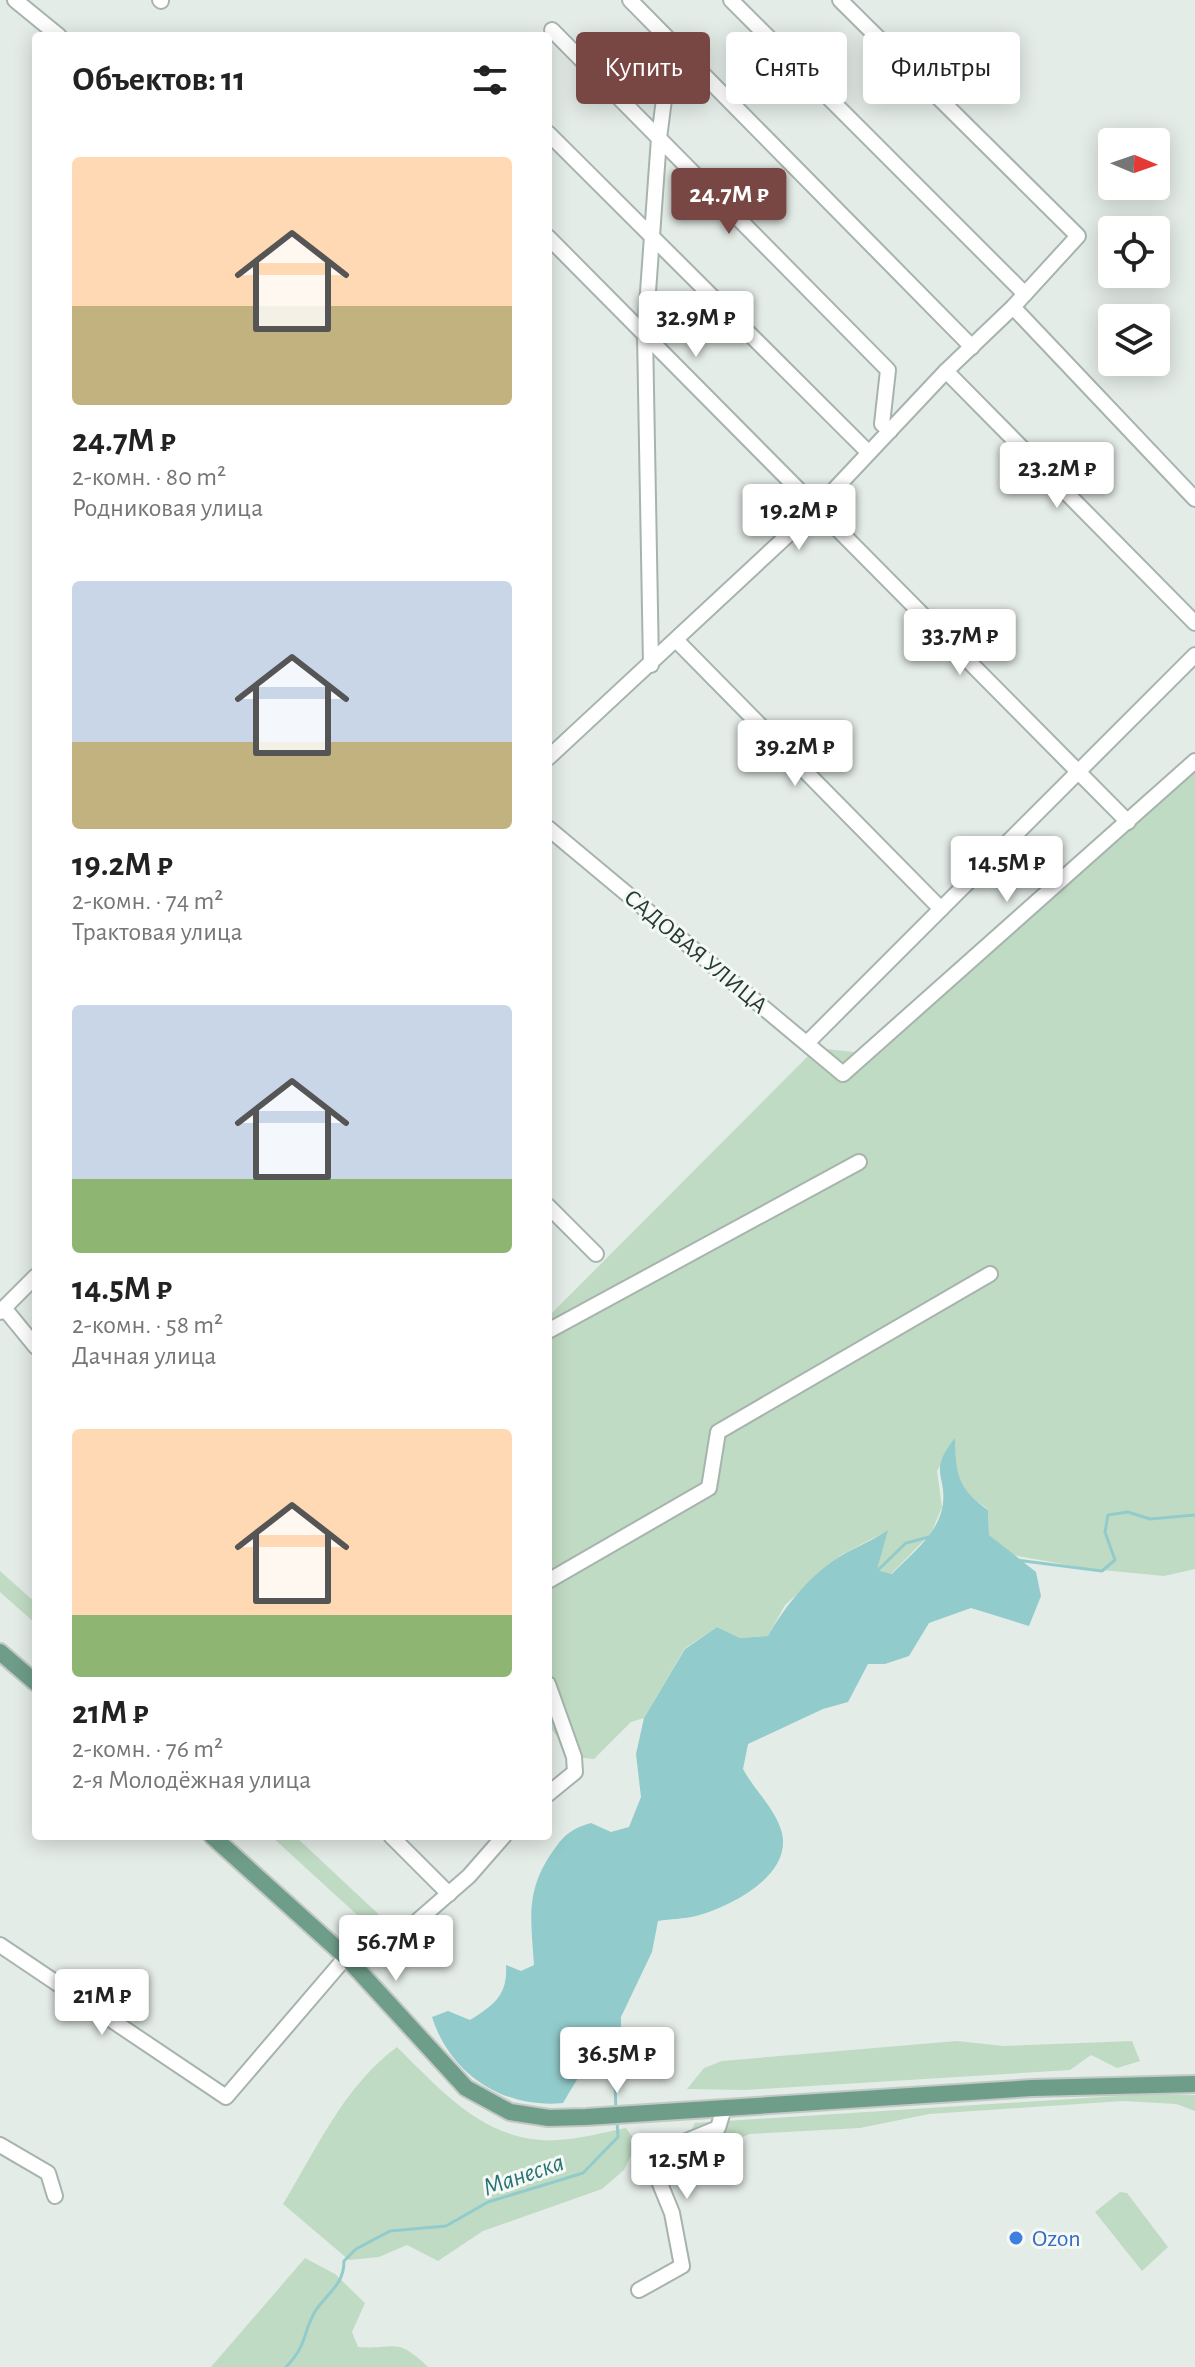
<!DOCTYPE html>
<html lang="ru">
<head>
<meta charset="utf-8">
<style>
  :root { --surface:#fff; --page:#f2f2f2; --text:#222; --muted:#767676; --accent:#794743 }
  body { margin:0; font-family:"Alegreya Sans",sans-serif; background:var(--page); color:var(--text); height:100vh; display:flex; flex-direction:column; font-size:30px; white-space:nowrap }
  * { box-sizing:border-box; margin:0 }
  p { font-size:26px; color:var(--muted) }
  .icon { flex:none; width:44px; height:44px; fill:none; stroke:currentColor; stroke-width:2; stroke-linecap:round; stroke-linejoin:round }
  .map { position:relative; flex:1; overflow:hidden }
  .side { position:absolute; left:32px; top:32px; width:520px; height:1808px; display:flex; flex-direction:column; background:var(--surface); border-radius:8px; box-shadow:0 4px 20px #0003 }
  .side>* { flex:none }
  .banner { position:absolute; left:576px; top:32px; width:498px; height:72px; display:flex; gap:16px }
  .needle { width:52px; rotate:92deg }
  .buttons { position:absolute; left:1098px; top:128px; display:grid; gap:16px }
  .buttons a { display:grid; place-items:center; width:72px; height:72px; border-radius:8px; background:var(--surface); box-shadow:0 4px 20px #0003; font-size:40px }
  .price { position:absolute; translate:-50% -68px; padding:0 18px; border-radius:8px; background:#fff; color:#222; font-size:26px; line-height:52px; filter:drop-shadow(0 2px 4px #0008) }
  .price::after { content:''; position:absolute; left:50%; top:48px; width:24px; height:18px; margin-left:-12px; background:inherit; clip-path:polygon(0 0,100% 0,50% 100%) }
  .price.selected { background:var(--accent); color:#fff }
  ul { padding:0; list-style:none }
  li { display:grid; align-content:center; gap:16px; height:424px; padding:0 40px }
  li span { display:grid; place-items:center; height:248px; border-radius:8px; color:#555 }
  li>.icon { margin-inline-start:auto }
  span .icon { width:144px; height:144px; fill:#fffc; stroke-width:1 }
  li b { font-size:34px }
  h2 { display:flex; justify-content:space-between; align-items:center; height:96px; padding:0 40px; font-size:34px }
  .tag { padding:0 28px; border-radius:8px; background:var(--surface); box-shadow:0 4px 20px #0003; font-size:28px; line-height:72px }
  .tag.selected { background:var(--accent); color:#fff }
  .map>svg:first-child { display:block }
  .green { fill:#c0dbc3 }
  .water { fill:#92cbcb }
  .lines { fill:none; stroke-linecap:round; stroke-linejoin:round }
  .stream { stroke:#92cbcb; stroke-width:3 }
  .minor-casing { stroke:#a7b4ad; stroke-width:18 }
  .major-casing { stroke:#c2c8c6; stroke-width:20 }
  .minor { stroke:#fff; stroke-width:14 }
  .major { stroke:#6e9d89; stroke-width:16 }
  .shop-dot { fill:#3f7fe0; stroke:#f5f9f6; stroke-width:3 }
  .labels { text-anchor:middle; stroke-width:6; stroke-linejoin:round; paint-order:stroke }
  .street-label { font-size:24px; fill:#253c32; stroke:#f5f9f6 }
  .shop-label { font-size:24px; fill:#366cbe; stroke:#f5f9f6; text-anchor:start }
  .water-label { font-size:26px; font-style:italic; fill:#257272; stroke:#f5f9f6 }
</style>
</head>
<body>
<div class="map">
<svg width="1195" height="2367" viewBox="0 0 1195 2367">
  <rect width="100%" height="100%" fill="#e4ece7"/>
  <g class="green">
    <path d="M 1195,751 L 1195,1569 L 1164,1576 L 1091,1569 L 1012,1555 L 989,1535 L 988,1509 C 957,1489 956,1475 955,1439 L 937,1471 L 942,1507 L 931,1533 L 891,1574 L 877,1570 L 887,1531 L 841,1555 L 785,1605 L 768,1636 L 740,1638 L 717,1627 L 685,1648 L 644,1718 L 631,1722 L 594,1759 L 574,1757 L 548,1725 L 548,1317 L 816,1048 L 864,1053 Z"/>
    <polygon points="0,1571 36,1603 36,1624 0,1592"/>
    <polygon points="271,1836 295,1836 390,1925 383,1927 366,1923"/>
    <polygon points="957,2041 1004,2046 1132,2041 1140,2061 1117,2068 1091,2055 1070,2070 745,2090 687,2089 704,2068 722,2061"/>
    <path d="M 397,2047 C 443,2092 486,2144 558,2140 C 581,2139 604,2132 626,2128 L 637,2143 L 624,2170 L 602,2189 L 483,2231 L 438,2261 L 407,2245 L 379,2257 L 349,2260 L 283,2204 C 316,2150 344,2086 397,2047 Z"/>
    <polygon points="1148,2094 1195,2095 1195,2111 1176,2104 1123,2101 929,2114 860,2128 750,2134 701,2152 690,2132 695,2123"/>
    <polygon points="1120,2192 1127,2193 1168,2247 1142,2271 1095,2212"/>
    <path d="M 305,2258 L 335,2274 L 365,2303 L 352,2332 L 358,2347 C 398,2350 395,2336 428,2367 L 211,2367 Z"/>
  </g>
  <path class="water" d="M 955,1438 C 956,1474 957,1488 988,1510 L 989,1535 L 1036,1572 L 1041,1596 L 1029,1626 L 971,1608 L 929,1623 L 909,1656 L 885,1664 L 868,1664 L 848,1702 L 823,1709 L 748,1744 L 743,1769 C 754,1790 776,1809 782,1833 C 792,1876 730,1907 696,1916 C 684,1919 670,1919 658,1921 L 652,1952 L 621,2017 L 621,2038 L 605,2064 L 588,2061 L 563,2103 C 503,2109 450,2074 432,2017 L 448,2011 L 470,2020 C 494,2005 508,1995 506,1965 L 521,1971 L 534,1965 C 531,1918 525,1891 553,1851 C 565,1834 571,1829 591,1823 L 611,1832 L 629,1827 L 641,1797 L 636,1754 L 644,1718 L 685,1649 L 717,1627 L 740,1638 L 768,1636 C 786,1605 811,1573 844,1554 C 859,1546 873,1540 888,1530 L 877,1570 L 892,1574 C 910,1555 936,1536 942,1509 C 949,1475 926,1474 955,1438 Z"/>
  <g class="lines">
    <g class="stream">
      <polyline points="1016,1560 1102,1571 1115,1560 1105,1532 1108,1515 1128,1512 1150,1519 1195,1515"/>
      <polyline points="877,1571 906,1543 929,1537"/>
      <polyline points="610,2055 614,2062 616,2110"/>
      <path d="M 286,2367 C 309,2343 302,2332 316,2310 C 328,2292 344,2285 344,2261 L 356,2249 L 390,2231 L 446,2226 L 488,2202 L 583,2173 L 618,2137 L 617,2121"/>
    </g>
    <g class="minor-casing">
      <g id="minor">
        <polyline points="15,0 59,36"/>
        <polyline points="160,0 161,1"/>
        <polyline points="630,0 972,347"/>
        <polyline points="731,0 1025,294"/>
        <polyline points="552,30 888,370 882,424 890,431"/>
        <polyline points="548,133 868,452"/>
        <polyline points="548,237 1128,822"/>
        <polyline points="1013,307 1195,499"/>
        <polyline points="946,371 1195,623"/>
        <polyline points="676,640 941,909"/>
        <polyline points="651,665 645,334 659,138 671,45"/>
        <polyline points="548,758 818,507 946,371 1013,307 1078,236 840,0"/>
        <polyline points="548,828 843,1074 1195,761"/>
        <polyline points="807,1043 1195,655"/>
        <polyline points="548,1206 596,1254"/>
        <polyline points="4,1308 36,1347"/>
        <polyline points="0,1312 36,1276"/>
        <polyline points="548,1331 859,1162"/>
        <polyline points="548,1581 709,1488 718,1432 990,1274"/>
        <polyline points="548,1684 574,1757 575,1772 548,1794"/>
        <polyline points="391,1836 449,1894"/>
        <polyline points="0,1945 226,2097 346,1957 399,1937 469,1876 504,1836"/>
        <polyline points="0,2145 48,2173 55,2196"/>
        <polyline points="639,2290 682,2266 672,2213 654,2169 655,2154 718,2128 724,2108"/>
      </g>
    </g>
    <g class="major-casing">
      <g id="major">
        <polyline points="0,1652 36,1683"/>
        <polyline points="212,1836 346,1957 466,2088 510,2112 549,2118 586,2117 1032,2088 1195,2084"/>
      </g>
    </g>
    <use href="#minor" class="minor"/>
    <use href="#major" class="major"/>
  </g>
  <circle class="shop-dot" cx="1016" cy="2238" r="8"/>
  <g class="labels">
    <g class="street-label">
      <text transform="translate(696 951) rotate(40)" y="8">САДОВАЯ УЛИЦА</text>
    </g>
    <g class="shop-label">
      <text x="1032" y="2246">Ozon</text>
    </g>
    <g class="water-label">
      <text transform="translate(523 2174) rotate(-19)" y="9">Манеска</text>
    </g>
  </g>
</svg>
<div class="buttons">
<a><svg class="needle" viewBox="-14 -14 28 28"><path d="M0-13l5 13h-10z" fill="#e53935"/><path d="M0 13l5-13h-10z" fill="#767676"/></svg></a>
<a><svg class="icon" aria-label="locate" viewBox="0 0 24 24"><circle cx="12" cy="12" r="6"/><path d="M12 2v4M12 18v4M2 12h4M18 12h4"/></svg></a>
<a><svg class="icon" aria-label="layers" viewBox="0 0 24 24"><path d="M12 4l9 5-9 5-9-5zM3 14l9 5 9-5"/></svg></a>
</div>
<b class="price selected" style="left:729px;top:236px">24.7M ₽</b>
<b class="price" style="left:696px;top:359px">32.9M ₽</b>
<b class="price" style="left:1057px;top:510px">23.2M ₽</b>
<b class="price" style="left:799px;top:552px">19.2M ₽</b>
<b class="price" style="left:960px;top:677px">33.7M ₽</b>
<b class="price" style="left:795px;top:788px">39.2M ₽</b>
<b class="price" style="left:1007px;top:904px">14.5M ₽</b>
<b class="price" style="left:396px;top:1983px">56.7M ₽</b>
<b class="price" style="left:102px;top:2037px">21M ₽</b>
<b class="price" style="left:617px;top:2095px">36.5M ₽</b>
<b class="price" style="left:687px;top:2201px">12.5M ₽</b>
<div class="banner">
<a class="tag selected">Купить</a>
<a class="tag">Снять</a>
<a class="tag">Фильтры</a>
</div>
<section class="side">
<h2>Объектов: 11<svg class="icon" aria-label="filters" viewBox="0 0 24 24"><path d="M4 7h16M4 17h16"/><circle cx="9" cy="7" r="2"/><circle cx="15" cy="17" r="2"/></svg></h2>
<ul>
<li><span style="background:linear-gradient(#ffd9b3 60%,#c2b280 0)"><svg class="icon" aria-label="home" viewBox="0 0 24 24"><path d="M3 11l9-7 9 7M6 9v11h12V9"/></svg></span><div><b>24.7M ₽</b><p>2-комн. · 80 m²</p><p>Родниковая улица</p></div></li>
<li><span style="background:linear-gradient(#c9d6e8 65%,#c2b280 0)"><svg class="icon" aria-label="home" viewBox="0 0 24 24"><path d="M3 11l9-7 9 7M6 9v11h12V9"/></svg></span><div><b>19.2M ₽</b><p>2-комн. · 74 m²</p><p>Трактовая улица</p></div></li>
<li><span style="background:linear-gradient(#c9d6e8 70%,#8fb573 0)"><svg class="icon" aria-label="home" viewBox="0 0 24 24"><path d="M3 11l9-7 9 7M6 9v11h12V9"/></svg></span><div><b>14.5M ₽</b><p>2-комн. · 58 m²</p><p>Дачная улица</p></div></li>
<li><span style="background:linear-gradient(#ffd9b3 75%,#8fb573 0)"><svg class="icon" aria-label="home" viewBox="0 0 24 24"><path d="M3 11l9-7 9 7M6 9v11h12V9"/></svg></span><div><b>21M ₽</b><p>2-комн. · 76 m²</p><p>2-я Молодёжная улица</p></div></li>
</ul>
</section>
</div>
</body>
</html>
